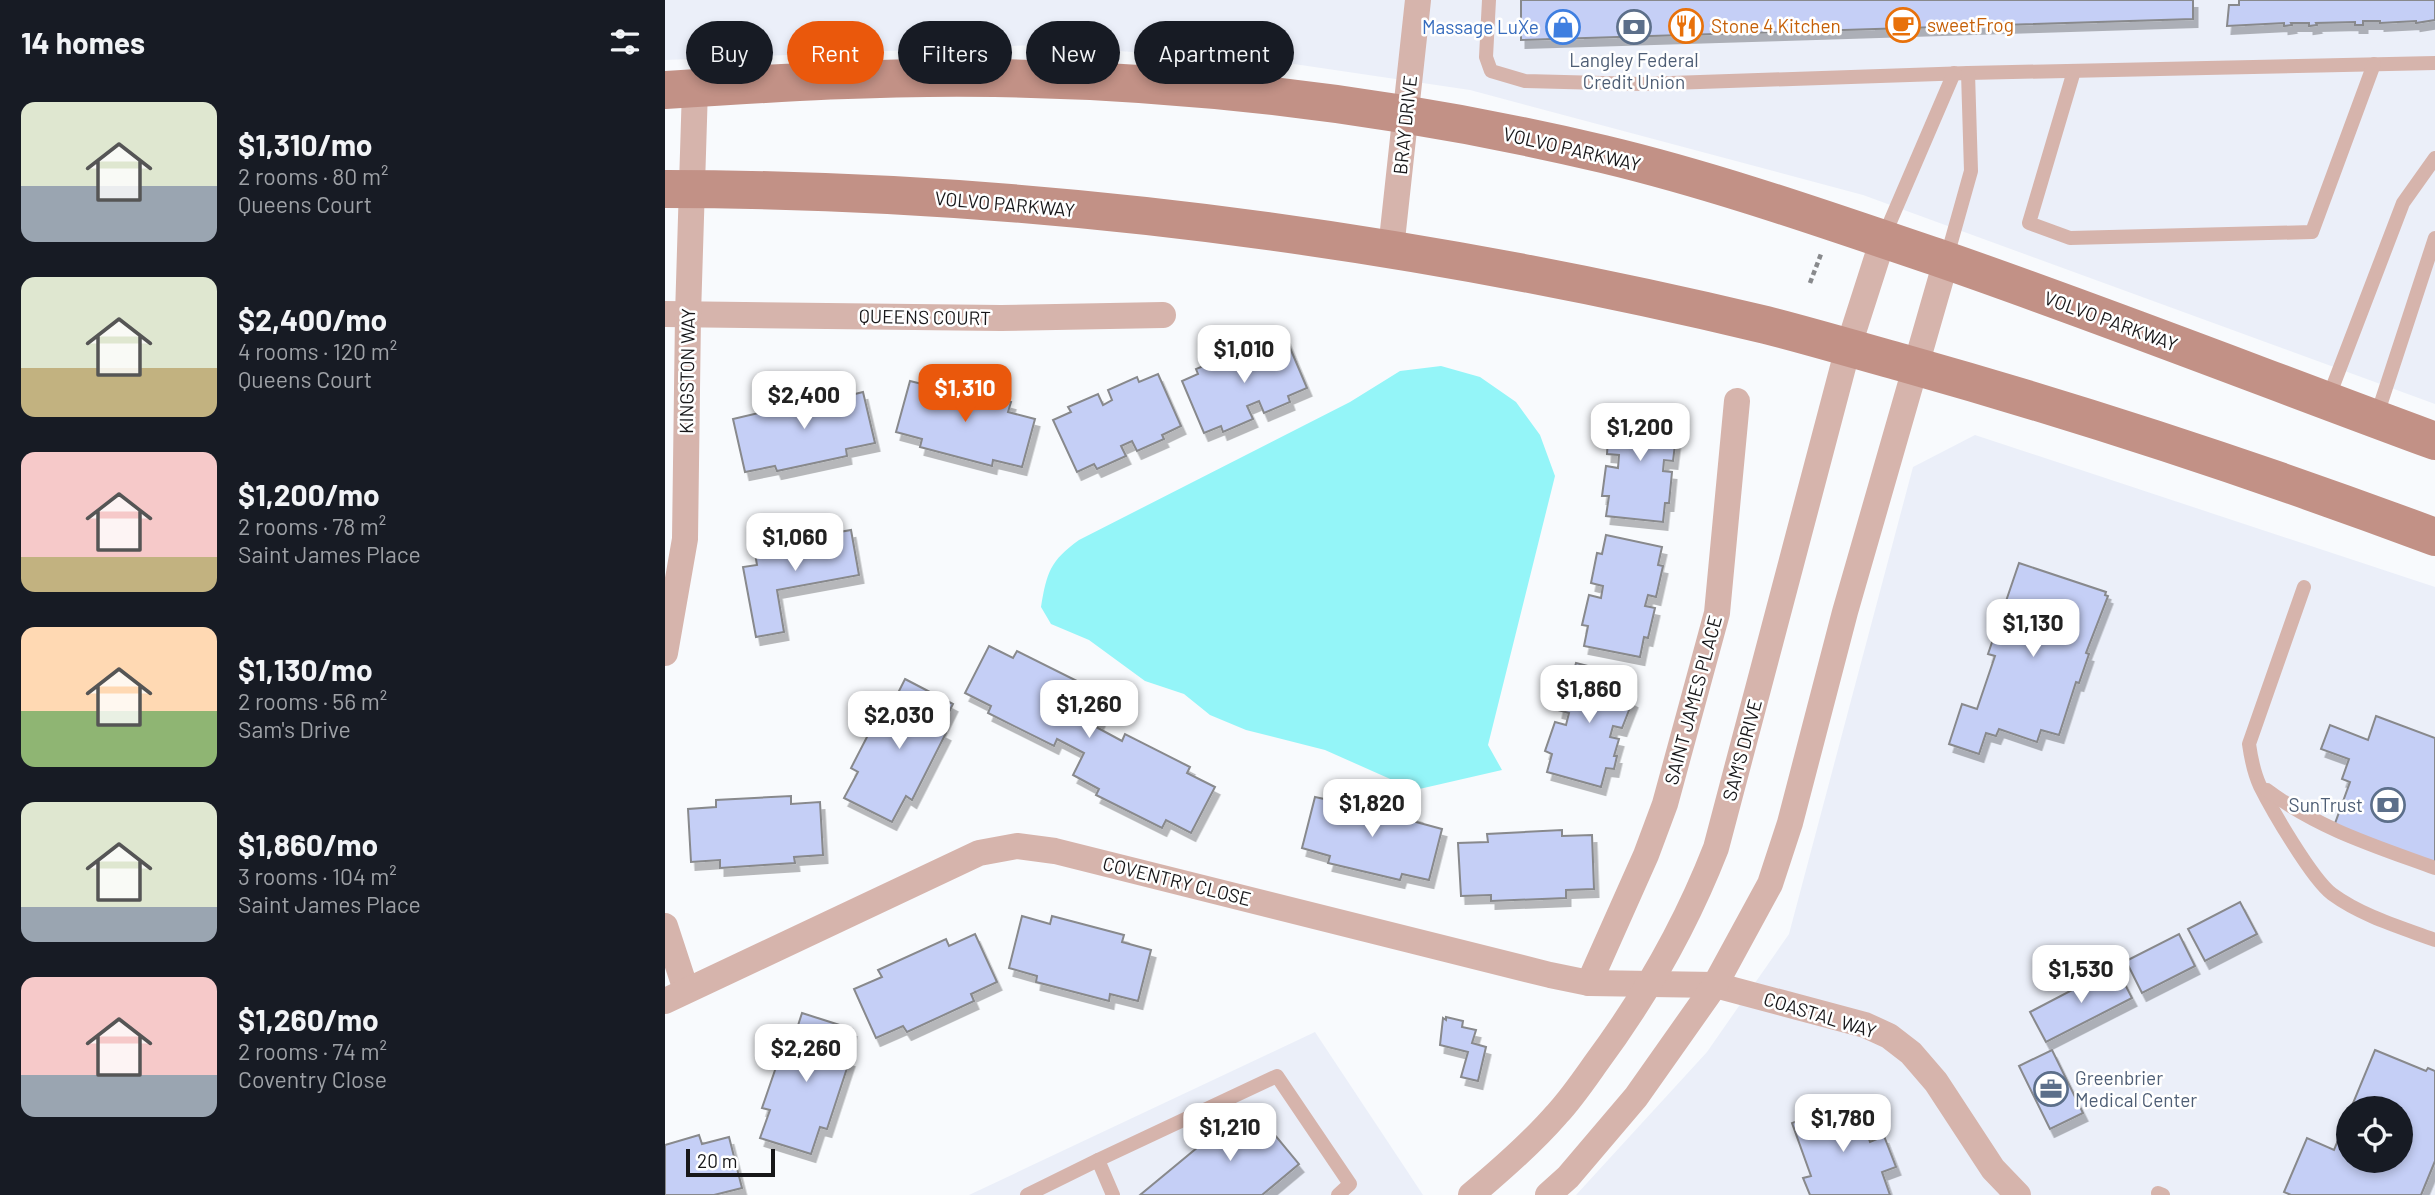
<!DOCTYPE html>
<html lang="en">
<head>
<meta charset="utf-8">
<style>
  :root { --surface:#171b24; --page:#242831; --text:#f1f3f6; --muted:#9ea1a6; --accent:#ea580c }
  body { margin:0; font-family:Barlow,sans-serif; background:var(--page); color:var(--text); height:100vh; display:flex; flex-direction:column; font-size:26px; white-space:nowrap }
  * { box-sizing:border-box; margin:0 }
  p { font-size:23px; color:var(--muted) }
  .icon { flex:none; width:38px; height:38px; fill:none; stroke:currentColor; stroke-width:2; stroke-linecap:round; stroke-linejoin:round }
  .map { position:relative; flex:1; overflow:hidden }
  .side { display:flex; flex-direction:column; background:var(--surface); width:665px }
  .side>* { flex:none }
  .banner { position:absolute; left:21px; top:21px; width:665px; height:63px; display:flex; gap:14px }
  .controls { position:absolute; left:1671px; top:1096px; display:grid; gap:14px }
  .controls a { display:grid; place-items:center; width:77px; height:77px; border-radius:50%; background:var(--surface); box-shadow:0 4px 10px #0003; font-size:35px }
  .scale { position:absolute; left:21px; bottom:18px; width:89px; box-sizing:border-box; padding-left:7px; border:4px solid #171719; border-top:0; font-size:19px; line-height:24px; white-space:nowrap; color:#171719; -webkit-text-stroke:5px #fff; paint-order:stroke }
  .price { position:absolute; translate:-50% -60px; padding:0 16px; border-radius:14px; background:#fff; color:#222; font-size:23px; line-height:46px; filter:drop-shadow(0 2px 4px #0008) }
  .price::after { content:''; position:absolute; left:50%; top:42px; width:21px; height:16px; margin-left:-10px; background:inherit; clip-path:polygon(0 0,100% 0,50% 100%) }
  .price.selected { background:var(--accent); color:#fff }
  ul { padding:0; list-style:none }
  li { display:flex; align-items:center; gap:21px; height:175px; padding:0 21px }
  li span { display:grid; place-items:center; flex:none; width:196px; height:140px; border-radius:14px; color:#555 }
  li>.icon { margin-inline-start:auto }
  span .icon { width:84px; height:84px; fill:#fffc; stroke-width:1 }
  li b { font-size:30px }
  h2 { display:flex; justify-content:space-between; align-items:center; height:84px; padding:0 21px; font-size:30px }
  .chip { padding:0 24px; border-radius:32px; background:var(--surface); box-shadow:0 4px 10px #0003; font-size:24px; line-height:63px }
  .chip.selected { background:var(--accent); color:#fff }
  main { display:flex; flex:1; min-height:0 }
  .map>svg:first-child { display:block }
  .built { fill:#ebeff9; fill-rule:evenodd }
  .water { fill:#94f5f8 }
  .building { fill:#c5cff6; stroke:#88898c; stroke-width:2; filter:url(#shadow) }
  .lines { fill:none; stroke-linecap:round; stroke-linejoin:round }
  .path { stroke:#88898c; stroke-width:4.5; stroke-dasharray:5 3.5; stroke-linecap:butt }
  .lane { stroke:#d6b4ac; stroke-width:14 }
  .street { stroke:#d6b4ac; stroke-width:26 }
  .secondary { stroke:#c29186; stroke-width:38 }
  .labels { text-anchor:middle; stroke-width:5; stroke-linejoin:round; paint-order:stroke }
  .food-label { font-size:19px; fill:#c56008; stroke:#fff; text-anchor:start }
  .shop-label { font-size:19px; fill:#366cbe; stroke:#fff; text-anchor:end }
  .service-label { font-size:19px; fill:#4e5e75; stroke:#fff }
  .street-label { font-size:19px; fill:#171719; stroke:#fff }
</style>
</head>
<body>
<main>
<section class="side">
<h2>14 homes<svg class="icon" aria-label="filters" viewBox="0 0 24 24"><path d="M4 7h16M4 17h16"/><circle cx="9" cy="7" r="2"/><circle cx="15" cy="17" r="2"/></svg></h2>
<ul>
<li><span style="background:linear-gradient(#dfe7d0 60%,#9aa5b1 0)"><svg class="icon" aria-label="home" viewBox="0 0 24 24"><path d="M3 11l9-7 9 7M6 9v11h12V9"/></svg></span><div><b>$1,310/mo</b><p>2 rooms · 80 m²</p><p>Queens Court</p></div></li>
<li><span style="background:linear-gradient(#dfe7d0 65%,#c2b280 0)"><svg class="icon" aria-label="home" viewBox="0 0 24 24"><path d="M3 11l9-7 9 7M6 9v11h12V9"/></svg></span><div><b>$2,400/mo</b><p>4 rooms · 120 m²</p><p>Queens Court</p></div></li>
<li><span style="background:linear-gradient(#f6c9c9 75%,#c2b280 0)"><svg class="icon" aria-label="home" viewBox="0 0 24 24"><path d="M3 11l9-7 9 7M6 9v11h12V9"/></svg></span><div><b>$1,200/mo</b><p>2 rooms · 78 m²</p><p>Saint James Place</p></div></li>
<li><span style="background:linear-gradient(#ffd9b3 60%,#8fb573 0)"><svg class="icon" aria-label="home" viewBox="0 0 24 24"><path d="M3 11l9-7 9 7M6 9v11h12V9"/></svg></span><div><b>$1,130/mo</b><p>2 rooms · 56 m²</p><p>Sam's Drive</p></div></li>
<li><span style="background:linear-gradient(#dfe7d0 75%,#9aa5b1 0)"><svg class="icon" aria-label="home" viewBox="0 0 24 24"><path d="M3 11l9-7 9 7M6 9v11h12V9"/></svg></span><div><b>$1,860/mo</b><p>3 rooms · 104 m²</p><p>Saint James Place</p></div></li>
<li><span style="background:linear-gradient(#f6c9c9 70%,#9aa5b1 0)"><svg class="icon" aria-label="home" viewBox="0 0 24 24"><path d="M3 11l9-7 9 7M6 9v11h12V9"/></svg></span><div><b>$1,260/mo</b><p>2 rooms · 74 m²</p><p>Coventry Close</p></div></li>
</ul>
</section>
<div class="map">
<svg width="1770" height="1195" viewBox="0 0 1770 1195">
  <defs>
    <filter id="shadow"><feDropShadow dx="4.5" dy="8" stdDeviation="0" flood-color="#0004"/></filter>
  </defs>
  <rect width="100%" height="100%" fill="#f8fafd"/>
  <g class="built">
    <polygon points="0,0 1770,0 1770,404 1198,195 805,90 629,64 372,45 0,60"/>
    <path d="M 1310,435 L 1770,587 L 1770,1195 L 911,1195 L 1042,1052 L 1124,934 L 1248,467 ZM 1684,1108 L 1736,1108 L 1736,1160 L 1684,1160 Z"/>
    <polygon points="650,1032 758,1195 304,1195"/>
  </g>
  <path class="water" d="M 776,366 L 815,377 L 851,402 L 875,435 L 890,476 L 823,745 L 837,770 L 750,790 L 660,750 L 581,730 L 545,715 L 519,694 L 480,681 L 424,640 L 386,624 L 376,607 C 382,572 385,561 414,540 L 685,402 L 735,371 Z"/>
  <g class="building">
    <polygon points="856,0 1528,0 1528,19 856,40"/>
    <polygon points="1574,0 1770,0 1770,20 1751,23 1751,21 1715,23 1715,21 1698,21 1698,25 1690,25 1690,22 1651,23 1652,25 1644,26 1644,23 1626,23 1627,25 1619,26 1619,23 1562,26 1564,5 1574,5"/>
    <polygon points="620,336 642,388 623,396 625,402 599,413 594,401 582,406 588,419 558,432 556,426 539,433 517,381 533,374 531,369 560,357 564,365 576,360 572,351 599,340 601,344"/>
    <polygon points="493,374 516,426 497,435 499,439 472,451 467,441 456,446 461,456 432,469 429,464 412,472 388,420 406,412 403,407 433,394 438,405 447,400 443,390 472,377 474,382"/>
    <polygon points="245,381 273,388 274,383 346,402 343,412 370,419 357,467 328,460 327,466 255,447 257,439 231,432"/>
    <polygon points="168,390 170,399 198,392 210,443 181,449 182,456 112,471 110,466 80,472 68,419 98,412 97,406"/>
    <polygon points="952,404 1008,410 1007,428 1012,428 1008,461 999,460 998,471 1007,472 1004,503 1000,503 998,522 941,516 944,496 937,496 941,466 953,468 954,455 942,454 944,423 950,423"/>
    <polygon points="186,530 194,575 112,590 119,632 91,637 78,567 92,565 89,547"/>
    <polygon points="941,535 997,547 993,565 998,566 991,597 983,595 980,606 990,608 983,638 979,637 975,657 919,646 923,626 917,625 924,595 936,598 938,586 926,583 932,553 937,554"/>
    <polygon points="1354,563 1441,592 1440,595 1443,596 1421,653 1424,654 1414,683 1411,682 1394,735 1376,730 1372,742 1334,729 1331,736 1321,733 1314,754 1284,744 1297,704 1312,709 1330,656 1323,654"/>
    <polygon points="324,646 348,658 352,651 418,684 415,691 442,704 431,727 457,741 460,734 525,767 522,773 550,787 526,833 501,820 497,828 431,795 434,789 408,775 419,753 392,739 389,746 323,713 326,706 300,693"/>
    <polygon points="911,663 966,677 961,696 968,700 957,728 948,726 945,737 954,739 949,756 952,756 949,769 941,768 936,787 882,772 887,754 880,751 890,722 901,725 904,713 893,710 899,681 906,681"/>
    <polygon points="240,679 288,704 275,730 281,733 247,800 241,796 227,822 179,798 193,772 186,768 220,702 227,705"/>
    <polygon points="1711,716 1770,738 1770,867 1668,829 1685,782 1677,779 1684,759 1656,749 1665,725 1703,740"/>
    <polygon points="126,796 126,804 155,802 158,855 129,857 130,863 55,868 55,860 26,862 23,809 51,807 51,800"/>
    <polygon points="650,797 678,803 679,797 753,815 751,822 777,829 764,880 737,874 735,880 663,863 665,856 637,848"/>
    <polygon points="897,830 897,836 927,835 929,889 901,890 901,898 826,901 826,895 796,896 793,843 823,842 822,834"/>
    <polygon points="1575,902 1592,934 1540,961 1523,929"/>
    <polygon points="357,916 385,924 387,916 459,935 457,942 486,950 473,1001 445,994 444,1001 371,982 372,976 344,968"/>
    <polygon points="310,934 332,982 306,994 309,1001 242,1032 238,1026 211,1038 189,989 217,977 213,970 281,939 284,946"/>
    <polygon points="1514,934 1530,966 1477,993 1461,961"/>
    <polygon points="1451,967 1467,998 1381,1042 1365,1012"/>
    <polygon points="137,1013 187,1029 178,1057 185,1059 162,1129 155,1127 146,1154 95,1138 105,1110 97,1108 121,1038 128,1041"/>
    <polygon points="781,1017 798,1021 797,1027 811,1030 807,1043 821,1047 813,1081 796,1077 803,1052 775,1045 778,1018 781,1020"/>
    <polygon points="1387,1050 1418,1113 1385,1129 1354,1066"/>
    <polygon points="1710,1050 1761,1071 1763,1068 1770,1071 1770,1161 1756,1195 1626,1195 1619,1192 1642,1138 1669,1150 1684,1114 1684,1160 1736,1160 1736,1108 1686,1108"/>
    <polygon points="1190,1100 1205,1142 1219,1136 1231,1167 1217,1172 1225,1195 1145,1195 1138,1178 1146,1176 1127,1123"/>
    <polygon points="579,1109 589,1121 595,1117 634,1164 597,1195 475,1195"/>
    <polygon points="34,1135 37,1144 64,1137 77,1188 49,1195 0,1195 0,1145"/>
  </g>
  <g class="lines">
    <polyline class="path" points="1145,283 1156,254"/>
    <g class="lane">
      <polyline points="824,0 821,57 826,71 860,81 977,84 1303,73 1770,63"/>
      <polyline points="1409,71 1364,223 1405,238 1647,232 1709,64"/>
      <polyline points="1219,236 1289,73"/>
      <polyline points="1281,260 1306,171 1303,73"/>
      <polyline points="1663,399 1738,203 1770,158"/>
      <polyline points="1711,418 1770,238"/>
      <path d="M 1639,587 L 1584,744 C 1586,758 1589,773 1595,786 C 1607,810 1647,879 1667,894 C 1697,916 1735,927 1770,940"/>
      <path d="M 1602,790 C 1654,829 1710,846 1770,868"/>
      <polyline points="433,1160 612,1076 685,1184 673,1195"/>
      <polyline points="1493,1193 1498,1195"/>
      <polyline points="362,1195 433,1160 448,1195"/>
    </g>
    <g class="street">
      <polyline points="726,249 753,0"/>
      <polyline points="0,314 336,318 498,315"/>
      <polyline points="0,653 20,539 23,315 30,88"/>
      <polyline points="0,926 21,990"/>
      <polyline points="924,983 981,855 1000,804 1052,613 1072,401"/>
      <polyline points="0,1001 314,853 352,846 390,851 885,975 924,983 1050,985 1200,1025 1224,1036 1246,1053 1271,1082 1328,1169 1353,1195"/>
      <path d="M 806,1195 C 836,1170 866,1144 892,1114 C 906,1099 919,1080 931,1063 C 980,997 1021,925 1051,848 L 1183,348 L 1218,239"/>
      <polyline points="883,1195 903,1177 971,1097 1050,985 1105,884 1125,823 1180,612 1281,261"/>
    </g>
    <g class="secondary">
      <path d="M 0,90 C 110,83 220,76 330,78 C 534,81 739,107 938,154 C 1055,182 1167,222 1280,260 C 1444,317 1607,381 1770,441"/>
      <path d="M 0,189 C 371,189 741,239 1101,325 C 1148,337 1195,351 1242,364 C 1420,414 1596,472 1770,537"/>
    </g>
  </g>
  <defs>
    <g id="cafe-ring" transform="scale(1.75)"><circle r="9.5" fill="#fff" stroke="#e8710a" stroke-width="1.5"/><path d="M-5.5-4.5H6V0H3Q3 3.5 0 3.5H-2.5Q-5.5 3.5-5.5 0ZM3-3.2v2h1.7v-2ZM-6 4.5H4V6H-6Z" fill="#e8710a"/></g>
    <g id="restaurant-ring" transform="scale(1.75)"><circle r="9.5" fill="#fff" stroke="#e8710a" stroke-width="1.5"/><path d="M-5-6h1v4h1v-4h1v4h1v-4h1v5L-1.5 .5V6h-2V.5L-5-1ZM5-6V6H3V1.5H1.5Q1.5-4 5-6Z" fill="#e8710a"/></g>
    <g id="shop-ring" transform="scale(1.75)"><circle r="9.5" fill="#fff" stroke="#3f7fe0" stroke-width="1.5"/><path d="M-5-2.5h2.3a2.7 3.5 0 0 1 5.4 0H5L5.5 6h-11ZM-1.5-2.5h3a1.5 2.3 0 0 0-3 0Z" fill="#3f7fe0"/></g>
    <g id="bank-ring" transform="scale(1.75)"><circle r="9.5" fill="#fff" stroke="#5c6f8a" stroke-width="1.5"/><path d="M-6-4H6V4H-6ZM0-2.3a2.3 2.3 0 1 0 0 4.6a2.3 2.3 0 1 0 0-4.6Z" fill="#5c6f8a"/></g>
    <g id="office-ring" transform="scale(1.75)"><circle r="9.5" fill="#fff" stroke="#5c6f8a" stroke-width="1.5"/><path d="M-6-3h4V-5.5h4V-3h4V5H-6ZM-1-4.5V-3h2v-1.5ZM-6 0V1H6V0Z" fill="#5c6f8a"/></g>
  </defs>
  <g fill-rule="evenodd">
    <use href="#cafe-ring" x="1238" y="25"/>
    <use href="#restaurant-ring" x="1021" y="26"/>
    <use href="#shop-ring" x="898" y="27"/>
    <use href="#bank-ring" x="969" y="27"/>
    <use href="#bank-ring" x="1723" y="805"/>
    <use href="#office-ring" x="1386" y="1089"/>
  </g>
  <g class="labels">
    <g class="food-label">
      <text x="1262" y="32">sweetFrog</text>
      <text x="1046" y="33">Stone 4 Kitchen</text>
    </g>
    <g class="shop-label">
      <text x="874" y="34">Massage LuXe</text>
    </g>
    <g class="service-label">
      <text x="969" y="67">Langley Federal<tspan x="969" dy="22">Credit Union</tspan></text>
      <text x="1698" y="812" text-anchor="end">SunTrust</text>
      <text x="1410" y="1085" text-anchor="start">Greenbrier<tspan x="1410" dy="22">Medical Center</tspan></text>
    </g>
    <g class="street-label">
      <text transform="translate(740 125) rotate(-84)" y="7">BRAY DRIVE</text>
      <text transform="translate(907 149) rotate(13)" y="7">VOLVO PARKWAY</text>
      <text transform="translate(340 204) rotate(5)" y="7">VOLVO PARKWAY</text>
      <text transform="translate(260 317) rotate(1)" y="7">QUEENS COURT</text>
      <text transform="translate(1446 321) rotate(20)" y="7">VOLVO PARKWAY</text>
      <text transform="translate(22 371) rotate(-89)" y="7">KINGSTON WAY</text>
      <text transform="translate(1028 700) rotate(-75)" y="7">SAINT JAMES PLACE</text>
      <text transform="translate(1077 750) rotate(-75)" y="7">SAM'S DRIVE</text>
      <text transform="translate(512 881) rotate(14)" y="7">COVENTRY CLOSE</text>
      <text transform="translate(1155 1015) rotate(17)" y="7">COASTAL WAY</text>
    </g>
  </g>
</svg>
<div class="controls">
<a><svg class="icon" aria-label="locate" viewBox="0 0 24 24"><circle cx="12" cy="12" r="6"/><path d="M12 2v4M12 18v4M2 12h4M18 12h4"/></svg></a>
</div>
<div class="scale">20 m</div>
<b class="price" style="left:579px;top:385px">$1,010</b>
<b class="price selected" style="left:300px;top:424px">$1,310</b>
<b class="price" style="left:139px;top:431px">$2,400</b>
<b class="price" style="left:975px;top:463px">$1,200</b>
<b class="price" style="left:130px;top:573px">$1,060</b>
<b class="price" style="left:1368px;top:659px">$1,130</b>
<b class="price" style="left:924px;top:725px">$1,860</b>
<b class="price" style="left:424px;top:740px">$1,260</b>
<b class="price" style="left:234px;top:751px">$2,030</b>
<b class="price" style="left:707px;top:839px">$1,820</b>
<b class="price" style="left:1416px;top:1005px">$1,530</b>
<b class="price" style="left:141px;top:1084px">$2,260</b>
<b class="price" style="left:1178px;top:1154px">$1,780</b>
<b class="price" style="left:565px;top:1163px">$1,210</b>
<div class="banner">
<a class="chip">Buy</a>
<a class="chip selected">Rent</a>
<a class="chip">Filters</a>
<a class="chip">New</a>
<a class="chip">Apartment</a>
</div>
</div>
</main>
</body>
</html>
